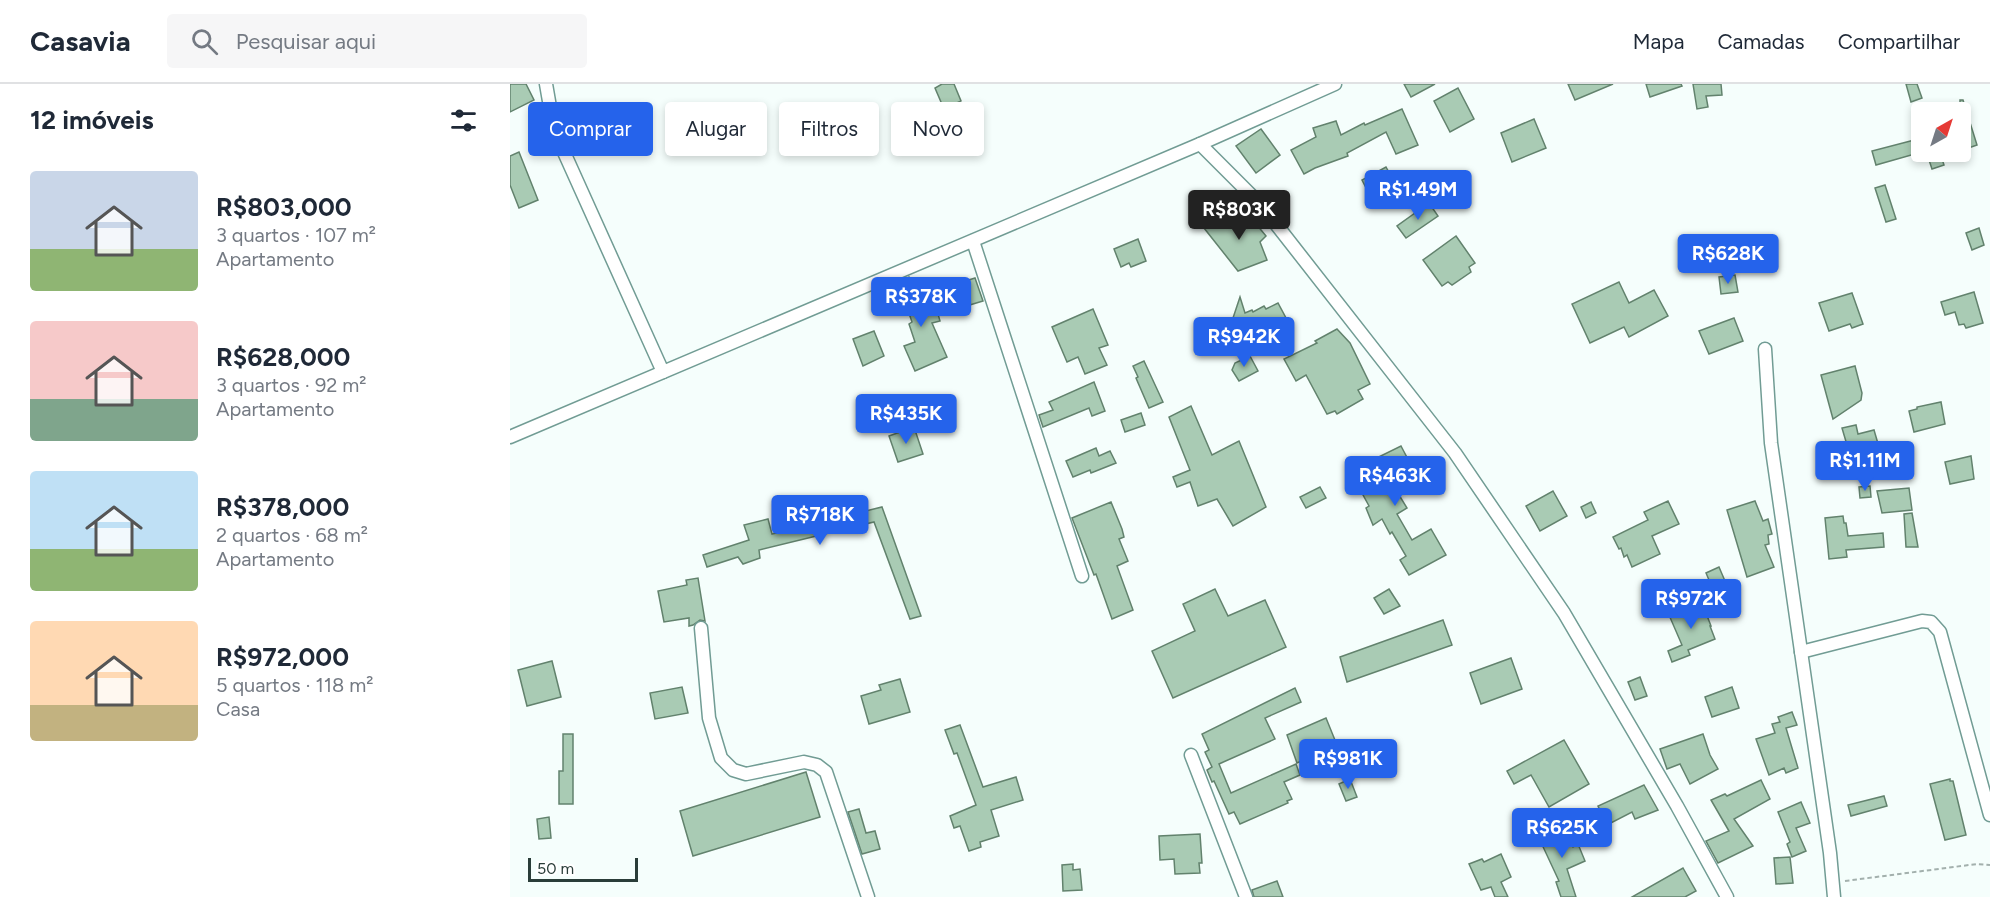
<!DOCTYPE html>
<html lang="pt">
<head>
<meta charset="utf-8">
<style>
  :root { --surface:#fff; --page:#f6f6f7; --text:#1f2937; --muted:#747a83; --line:#e0e1e3; --accent:#2563eb }
  body { margin:0; font-family:Figtree,sans-serif; background:var(--page); color:var(--text); height:100vh; display:flex; flex-direction:column; font-size:22px; white-space:nowrap }
  * { box-sizing:border-box; margin:0 }
  p { font-size:20px; color:var(--muted) }
  .icon { flex:none; width:33px; height:33px; fill:none; stroke:currentColor; stroke-width:2; stroke-linecap:round; stroke-linejoin:round }
  .map { position:relative; flex:1; overflow:hidden }
  .details { display:flex; flex-direction:column; background:var(--surface); width:510px }
  .details>* { flex:none }
  .banner { position:absolute; left:18px; top:18px; width:570px; height:54px; display:flex; gap:12px }
  .needle { width:39px; rotate:39deg }
  .buttons { position:absolute; left:1401px; top:18px; display:grid; gap:12px }
  .buttons a { display:grid; place-items:center; width:60px; height:60px; border-radius:6px; background:var(--surface); box-shadow:0 3px 9px #0003; font-size:30px }
  .scale { position:absolute; left:18px; bottom:15px; width:110px; box-sizing:border-box; padding-left:6px; border:3px solid #2a3d39; border-top:0; font-size:16px; line-height:21px; white-space:nowrap; color:#2a3d39; -webkit-text-stroke:4px #fff; paint-order:stroke }
  .price { position:absolute; translate:-50% -51px; padding:0 14px; border-radius:6px; background:var(--accent); color:#fff; font-size:20px; line-height:39px; filter:drop-shadow(0 2px 3px #0008) }
  .price::after { content:''; position:absolute; left:50%; top:36px; width:18px; height:14px; margin-left:-9px; background:inherit; clip-path:polygon(0 0,100% 0,50% 100%) }
  .price.on { background:#222; color:#fff }
  ul { padding:0; list-style:none }
  li { display:flex; align-items:center; gap:18px; height:150px; padding:0 30px }
  li span { display:grid; place-items:center; flex:none; width:168px; height:120px; border-radius:6px; color:#555 }
  li>.icon { margin-inline-start:auto }
  span .icon { width:72px; height:72px; fill:#fffc; stroke-width:1 }
  li b { font-size:26px }
  h2 { display:flex; justify-content:space-between; align-items:center; height:72px; padding:0 30px; font-size:26px }
  .chip { padding:0 21px; border-radius:6px; background:var(--surface); box-shadow:0 3px 9px #0003; font-size:21px; line-height:54px }
  .chip.on { background:var(--accent); color:#fff }
  header { display:flex; align-items:center; gap:36px; box-sizing:border-box; height:84px; padding:0 30px; background:var(--surface); border-bottom:2px solid var(--line) }
  header strong { font-size:28px }
  nav { display:flex; gap:33px; margin-inline-start:auto; font-size:21px }
  .search { width:420px; height:54px; background:var(--page); display:flex; align-items:center; gap:15px; box-sizing:border-box; padding:0 21px; border-radius:6px; color:var(--muted); font-size:22px }
  main { display:flex; flex:1; min-height:0 }
  .map>svg:first-child { display:block }
  .building { fill:#a9cbb4; stroke:#62826d; stroke-width:1.5 }
  .lines { fill:none; stroke-linecap:round; stroke-linejoin:round }
  .minor-casing { stroke:#719c94; stroke-width:15 }
  .path { stroke:#a3b0ad; stroke-width:2; stroke-dasharray:4.5 3; stroke-linecap:butt }
  .minor { stroke:#fff; stroke-width:12 }
</style>
</head>
<body>
<header>
<strong>Casavia</strong>
<div class="search"><svg class="icon" aria-label="search" viewBox="0 0 24 24"><circle cx="10" cy="10" r="6"/><path d="M15 15l6 6"/></svg>Pesquisar aqui</div>
<nav><a>Mapa</a><a>Camadas</a><a>Compartilhar</a></nav>
</header>
<main>
<section class="details">
<h2>12 imóveis<svg class="icon" aria-label="filters" viewBox="0 0 24 24"><path d="M4 7h16M4 17h16"/><circle cx="9" cy="7" r="2"/><circle cx="15" cy="17" r="2"/></svg></h2>
<ul>
<li><span style="background:linear-gradient(#c9d6e8 65%,#8fb573 0)"><svg class="icon" aria-label="home" viewBox="0 0 24 24"><path d="M3 11l9-7 9 7M6 9v11h12V9"/></svg></span><div><b>R$803,000</b><p>3 quartos · 107 m²</p><p>Apartamento</p></div></li>
<li><span style="background:linear-gradient(#f6c9c9 65%,#7fa58c 0)"><svg class="icon" aria-label="home" viewBox="0 0 24 24"><path d="M3 11l9-7 9 7M6 9v11h12V9"/></svg></span><div><b>R$628,000</b><p>3 quartos · 92 m²</p><p>Apartamento</p></div></li>
<li><span style="background:linear-gradient(#bfe0f5 65%,#8fb573 0)"><svg class="icon" aria-label="home" viewBox="0 0 24 24"><path d="M3 11l9-7 9 7M6 9v11h12V9"/></svg></span><div><b>R$378,000</b><p>2 quartos · 68 m²</p><p>Apartamento</p></div></li>
<li><span style="background:linear-gradient(#ffd9b3 70%,#c2b280 0)"><svg class="icon" aria-label="home" viewBox="0 0 24 24"><path d="M3 11l9-7 9 7M6 9v11h12V9"/></svg></span><div><b>R$972,000</b><p>5 quartos · 118 m²</p><p>Casa</p></div></li>
</ul>
</section>
<div class="map">
<svg width="1480" height="813" viewBox="0 0 1480 813">
  <rect width="100%" height="100%" fill="#f5fefc"/>
  <g class="building">
    <polygon points="0,0 16,0 24,16 0,28"/>
    <polygon points="432,0 444,0 451,17 434,25 425,4"/>
    <polygon points="894,0 925,0 901,13"/>
    <polygon points="1058,0 1103,0 1065,16"/>
    <polygon points="1136,0 1171,0 1172,2 1140,13"/>
    <polygon points="1183,0 1211,0 1212,11 1196,12 1198,23 1187,25"/>
    <polygon points="1396,0 1407,0 1412,14 1401,18"/>
    <polygon points="948,4 964,35 940,48 924,17"/>
    <polygon points="1450,16 1453,16 1467,61 1450,67"/>
    <polygon points="86,23 91,34 76,41 71,30"/>
    <polygon points="892,25 908,61 886,70 876,48 837,69 838,72 805,84 794,90 781,66 806,53 803,44 826,37 831,51 854,39 855,41"/>
    <polygon points="1024,35 1036,64 1002,78 991,49"/>
    <polygon points="443,37 448,54 436,59 430,42"/>
    <polygon points="751,45 770,71 746,89 726,62"/>
    <polygon points="1412,54 1412,68 1366,81 1362,67"/>
    <polygon points="9,68 28,116 9,124 0,101 0,72"/>
    <polygon points="1430,69 1434,81 1422,85 1418,73"/>
    <polygon points="876,83 891,110 866,123 852,96"/>
    <polygon points="1375,101 1386,135 1376,138 1365,104"/>
    <polygon points="919,119 928,132 896,154 887,142"/>
    <polygon points="737,129 756,152 750,158 757,176 728,187 694,144"/>
    <polygon points="1469,144 1474,161 1462,166 1456,149"/>
    <polygon points="946,152 965,179 959,183 961,188 942,201 938,198 932,202 913,176"/>
    <polygon points="628,155 636,177 621,183 619,179 611,183 604,165"/>
    <polygon points="1225,191 1228,208 1211,210 1209,193"/>
    <polygon points="399,193 404,205 409,203 417,226 426,223 430,237 422,239 437,273 405,287 394,262 405,258 399,240 402,238 393,212 390,213 385,200"/>
    <polygon points="465,194 473,217 453,223 446,200"/>
    <polygon points="1109,198 1119,219 1144,206 1158,232 1119,253 1114,243 1080,259 1062,220"/>
    <polygon points="1464,208 1473,239 1456,244 1454,240 1449,241 1445,228 1435,231 1431,218"/>
    <polygon points="1342,209 1353,240 1342,244 1340,240 1319,247 1309,219"/>
    <polygon points="730,213 735,229 742,226 743,228 754,222 756,225 768,219 776,234 764,240 756,263 729,253 730,249 719,246"/>
    <polygon points="583,225 598,261 589,264 597,281 575,290 568,273 557,278 542,243"/>
    <polygon points="1224,234 1233,257 1199,270 1189,247"/>
    <polygon points="827,245 840,259 860,300 848,306 853,315 827,330 825,327 817,330 796,291 786,297 774,275 807,259 805,257"/>
    <polygon points="364,247 374,272 353,282 343,255"/>
    <polygon points="740,272 748,287 729,297 722,286 725,279"/>
    <polygon points="634,277 653,318 639,324 626,294 628,293 623,282"/>
    <polygon points="1345,282 1352,309 1351,316 1323,335 1311,291"/>
    <polygon points="584,298 595,327 582,332 579,324 533,343 529,331 543,326 539,318"/>
    <polygon points="1431,318 1435,340 1404,348 1399,327 1407,325 1407,323"/>
    <polygon points="681,322 702,371 729,357 756,423 723,442 707,415 688,422 680,398 667,403 663,393 680,386 659,333"/>
    <polygon points="631,329 635,341 615,348 611,336"/>
    <polygon points="1346,341 1348,350 1364,346 1371,370 1358,373 1356,365 1343,368 1341,360 1337,361 1332,344"/>
    <polygon points="404,343 413,370 388,378 379,352"/>
    <polygon points="891,362 902,383 891,389 899,405 889,411 897,424 887,430 902,456 921,445 936,471 899,491 890,476 896,472 882,448 880,450 872,435 863,441 856,424 859,422 840,387"/>
    <polygon points="586,364 589,372 600,367 606,379 581,389 580,386 563,393 556,377"/>
    <polygon points="1461,372 1464,395 1440,400 1435,378"/>
    <polygon points="1360,402 1361,413 1350,414 1349,403"/>
    <polygon points="810,403 816,414 796,424 790,413"/>
    <polygon points="1399,404 1402,426 1372,429 1367,407"/>
    <polygon points="1043,407 1057,432 1030,447 1016,422"/>
    <polygon points="1158,417 1169,440 1142,452 1150,470 1122,483 1117,471 1114,473 1111,464 1109,465 1103,453 1138,436 1134,428"/>
    <polygon points="1245,417 1253,437 1258,435 1262,450 1258,451 1259,460 1255,461 1264,483 1237,493 1217,426"/>
    <polygon points="601,418 612,445 614,453 609,455 618,477 607,482 623,526 602,535 586,490 584,491 562,434"/>
    <polygon points="1081,418 1086,429 1076,434 1071,423"/>
    <polygon points="372,423 411,532 400,535 364,438 249,466 250,474 233,480 228,473 197,483 193,471 239,456 234,441 258,435 262,450"/>
    <polygon points="1402,429 1408,463 1396,463 1394,430"/>
    <polygon points="1333,432 1334,439 1336,439 1338,452 1373,449 1374,463 1336,466 1337,473 1319,475 1315,434"/>
    <polygon points="1209,483 1218,504 1205,510 1196,489"/>
    <polygon points="188,494 195,537 190,536 183,541 179,542 179,534 154,538 148,507 177,501 176,496"/>
    <polygon points="705,505 718,532 755,516 776,563 663,614 642,567 685,547 673,520"/>
    <polygon points="879,505 890,522 874,530 864,514"/>
    <polygon points="1194,518 1198,528 1196,529 1201,542 1200,542 1205,555 1178,566 1180,571 1162,578 1158,567 1172,561 1159,531"/>
    <polygon points="933,536 942,561 837,598 830,573"/>
    <polygon points="1001,574 1012,605 971,620 960,589"/>
    <polygon points="42,577 51,613 17,622 8,586"/>
    <polygon points="1130,593 1137,612 1125,616 1118,598"/>
    <polygon points="390,595 400,628 359,640 351,612 371,606 369,601"/>
    <polygon points="172,603 178,629 145,635 140,609"/>
    <polygon points="1222,603 1229,624 1202,633 1195,613"/>
    <polygon points="785,604 791,618 755,634 765,655 709,680 721,709 786,680 790,691 774,698 782,715 777,717 778,719 730,740 724,728 719,730 704,697 702,698 697,686 702,683 695,668 699,666 692,650"/>
    <polygon points="1282,628 1287,641 1276,644 1288,684 1276,689 1274,684 1259,691 1246,655 1265,649 1262,640 1270,638 1268,633"/>
    <polygon points="816,634 827,661 787,679 777,651"/>
    <polygon points="450,641 473,703 506,693 513,716 481,726 489,752 470,758 471,763 459,767 450,742 444,744 440,732 466,721 447,669 444,670 435,646"/>
    <polygon points="53,650 63,650 63,720 49,720 49,687 53,687"/>
    <polygon points="1193,650 1200,671 1208,685 1180,700 1170,680 1157,685 1150,665"/>
    <polygon points="1054,656 1079,700 1039,723 1021,691 1004,700 997,687"/>
    <polygon points="296,688 310,733 183,772 170,727"/>
    <polygon points="840,695 847,713 836,717 829,700"/>
    <polygon points="1440,695 1440,697 1443,697 1456,751 1435,756 1420,700"/>
    <polygon points="1251,696 1260,715 1224,735 1243,762 1208,779 1196,757 1219,747 1201,716 1215,710 1217,712"/>
    <polygon points="1134,701 1148,726 1125,735 1122,728 1097,741 1088,722"/>
    <polygon points="1374,712 1377,722 1341,732 1338,721"/>
    <polygon points="1291,718 1300,739 1286,744 1296,767 1282,773 1277,760 1280,758 1268,728"/>
    <polygon points="349,725 356,749 365,747 370,765 352,770 338,728"/>
    <polygon points="39,733 41,754 29,755 27,735"/>
    <polygon points="1049,743 1056,757 1059,756 1063,763 1068,760 1075,777 1057,785 1066,813 1051,813 1046,798 1049,797 1028,752"/>
    <polygon points="690,750 692,779 689,779 690,789 665,790 664,775 650,776 649,752"/>
    <polygon points="991,770 1001,793 991,798 998,813 985,813 981,803 971,806 959,780 972,775 974,778"/>
    <polygon points="1280,773 1283,799 1266,800 1264,774"/>
    <polygon points="563,780 563,786 570,785 572,806 553,807 552,781"/>
    <polygon points="1173,784 1186,807 1175,813 1122,813"/>
    <polygon points="767,797 773,813 744,813 742,806"/>
  </g>
  <g class="lines">
    <g class="minor-casing">
      <g id="minor">
        <polyline points="36,0 44,46 153,288"/>
        <polyline points="690,60 751,121 945,369 1054,529 1167,722 1217,813"/>
        <polyline points="463,157 572,492"/>
        <polyline points="1255,265 1261,359 1320,769 1324,813"/>
        <polyline points="0,353 690,60 825,0"/>
        <polyline points="191,544 199,634 211,674 223,686 236,690 294,678 307,681 316,688 358,813"/>
        <polyline points="1291,568 1412,537 1421,538 1430,548 1480,731"/>
        <polyline points="681,671 736,813"/>
      </g>
    </g>
    <polyline class="path" points="1335,797 1467,780 1480,781"/>
    <use href="#minor" class="minor"/>
  </g>
</svg>
<div class="buttons">
<a><svg class="needle" viewBox="-14 -14 28 28"><path d="M0-13l5 13h-10z" fill="#e53935"/><path d="M0 13l5-13h-10z" fill="#747a83"/></svg></a>
</div>
<div class="scale">50 m</div>
<b class="price" style="left:908px;top:137px">R$1.49M</b>
<b class="price on" style="left:729px;top:157px">R$803K</b>
<b class="price" style="left:1218px;top:201px">R$628K</b>
<b class="price" style="left:411px;top:244px">R$378K</b>
<b class="price" style="left:734px;top:284px">R$942K</b>
<b class="price" style="left:396px;top:361px">R$435K</b>
<b class="price" style="left:1355px;top:408px">R$1.11M</b>
<b class="price" style="left:885px;top:423px">R$463K</b>
<b class="price" style="left:310px;top:462px">R$718K</b>
<b class="price" style="left:1181px;top:546px">R$972K</b>
<b class="price" style="left:838px;top:706px">R$981K</b>
<b class="price" style="left:1052px;top:775px">R$625K</b>
<div class="banner">
<a class="chip on">Comprar</a>
<a class="chip">Alugar</a>
<a class="chip">Filtros</a>
<a class="chip">Novo</a>
</div>
</div>
</main>
</body>
</html>
